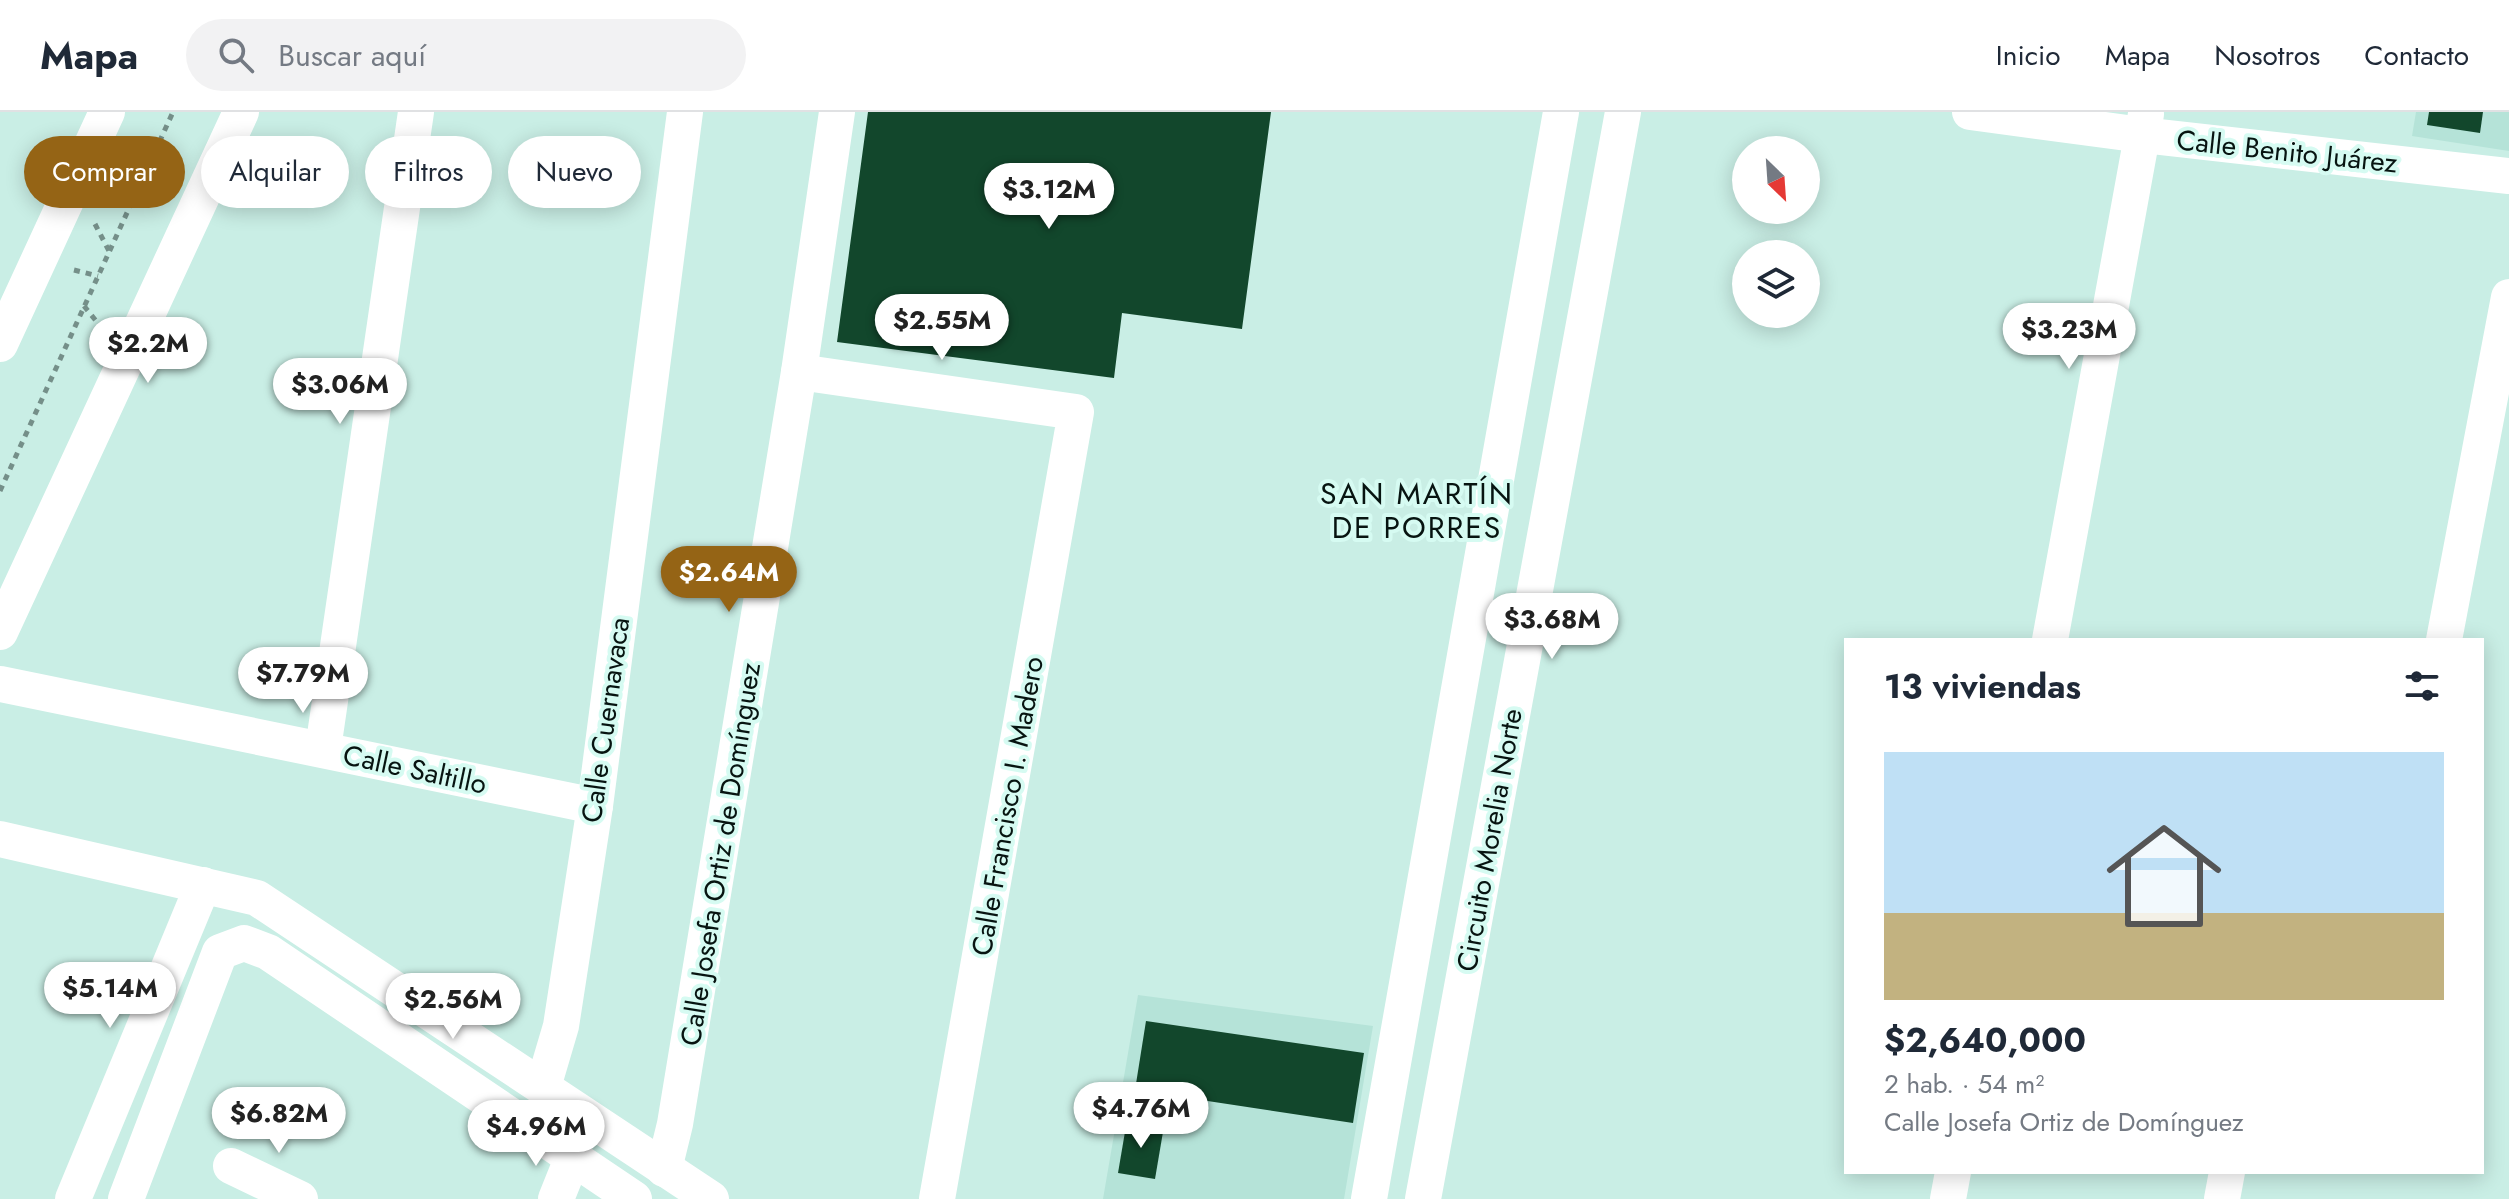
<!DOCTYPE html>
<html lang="es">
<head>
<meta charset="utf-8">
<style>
  :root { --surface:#fff; --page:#f2f2f3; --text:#1f2937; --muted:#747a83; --line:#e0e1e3; --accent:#956415 }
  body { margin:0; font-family:Jost,sans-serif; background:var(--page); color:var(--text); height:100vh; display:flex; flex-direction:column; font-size:30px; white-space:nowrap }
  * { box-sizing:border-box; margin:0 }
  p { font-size:26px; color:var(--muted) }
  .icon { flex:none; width:44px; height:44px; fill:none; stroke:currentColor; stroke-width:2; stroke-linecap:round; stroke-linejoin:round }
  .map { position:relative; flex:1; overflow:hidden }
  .side { position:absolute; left:1844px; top:526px; width:640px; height:536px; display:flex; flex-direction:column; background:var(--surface); border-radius:0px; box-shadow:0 4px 20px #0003 }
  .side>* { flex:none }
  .banner { position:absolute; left:24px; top:24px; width:760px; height:72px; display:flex; gap:16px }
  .needle { width:52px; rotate:155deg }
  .controls { position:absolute; left:1732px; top:24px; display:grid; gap:16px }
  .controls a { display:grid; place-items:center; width:88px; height:88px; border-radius:50%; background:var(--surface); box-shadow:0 4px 20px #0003; font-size:40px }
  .price { position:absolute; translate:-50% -68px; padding:0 18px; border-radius:28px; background:#fff; color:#222; font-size:26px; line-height:52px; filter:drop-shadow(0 2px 4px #0008) }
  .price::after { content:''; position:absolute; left:50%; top:48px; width:24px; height:18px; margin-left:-12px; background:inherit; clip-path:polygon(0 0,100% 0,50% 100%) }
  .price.selected { background:var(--accent); color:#fff }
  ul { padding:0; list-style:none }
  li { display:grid; align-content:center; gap:16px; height:424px; padding:0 40px }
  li+li { border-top:2px solid var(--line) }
  li span { display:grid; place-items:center; height:248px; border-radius:0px; color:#555 }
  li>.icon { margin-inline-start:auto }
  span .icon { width:144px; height:144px; fill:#fffc; stroke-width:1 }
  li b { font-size:34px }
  h2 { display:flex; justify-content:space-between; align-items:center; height:96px; padding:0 40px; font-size:34px }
  .chip { padding:0 28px; border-radius:36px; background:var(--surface); box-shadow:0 4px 20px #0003; font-size:28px; line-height:72px }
  .chip.selected { background:var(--accent); color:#fff }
  header { display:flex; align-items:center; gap:48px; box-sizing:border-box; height:112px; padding:0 40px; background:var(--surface); border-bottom:2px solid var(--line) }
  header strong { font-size:38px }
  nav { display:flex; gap:44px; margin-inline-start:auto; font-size:28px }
  .search { width:560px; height:72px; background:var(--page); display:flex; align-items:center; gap:20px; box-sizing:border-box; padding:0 28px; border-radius:44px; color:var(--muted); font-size:30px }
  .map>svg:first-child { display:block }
  .built { fill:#b5e3d8 }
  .building { fill:#12472c }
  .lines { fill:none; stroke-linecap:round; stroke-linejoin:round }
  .path { stroke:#758f89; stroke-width:5; stroke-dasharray:6 6; stroke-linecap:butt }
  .minor { stroke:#fff; stroke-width:36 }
  .labels { text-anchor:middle; stroke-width:8; stroke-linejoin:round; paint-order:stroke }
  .street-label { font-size:28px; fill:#071411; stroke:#d6fbf2 }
  .neighbourhood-label { font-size:30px; letter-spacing:2px; fill:#071411; stroke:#d6fbf2 }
</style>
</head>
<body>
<header>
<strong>Mapa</strong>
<div class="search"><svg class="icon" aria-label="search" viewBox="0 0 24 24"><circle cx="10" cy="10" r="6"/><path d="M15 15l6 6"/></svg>Buscar aquí</div>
<nav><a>Inicio</a><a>Mapa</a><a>Nosotros</a><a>Contacto</a></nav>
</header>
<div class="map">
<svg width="2509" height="1087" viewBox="0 0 2509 1087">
  <rect width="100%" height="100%" fill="#c9eee5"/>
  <g class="built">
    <polygon points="2416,0 2509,0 2509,39 2412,24"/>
    <polygon points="1138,883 1373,914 1344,1087 1103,1087"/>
  </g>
  <g class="building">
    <polygon points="868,0 1271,0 1242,217 1122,201 1114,266 837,230"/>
    <polygon points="2429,0 2483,0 2480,21 2427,13"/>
    <polygon points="1146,909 1364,941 1353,1011 1135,978"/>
    <polygon points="1127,1008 1164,1014 1155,1067 1118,1061"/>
  </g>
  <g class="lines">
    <g class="path">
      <polyline points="95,112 109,139"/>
      <polyline points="74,158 98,164"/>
      <polyline points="84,194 101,215"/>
      <polyline points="0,379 173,0"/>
    </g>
    <g class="minor">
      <polyline points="1970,0 2142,23 2509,64"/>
      <polyline points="0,232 107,0"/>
      <polyline points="799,260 1076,300 937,1087"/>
      <polyline points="0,520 241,0"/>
      <polyline points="2050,528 2146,2"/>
      <polyline points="2444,528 2509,185"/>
      <polyline points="0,572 595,694"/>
      <polyline points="323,637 416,0"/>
      <polyline points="0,727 257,786 711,1087"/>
      <polyline points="543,975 561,914 595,694 685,0"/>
      <polyline points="231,1054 300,1087"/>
      <polyline points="664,1057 675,1012 799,260 837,0"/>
      <polyline points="73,1087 203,773"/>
      <polyline points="126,1087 220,840 244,831 268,840 634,1087"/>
      <polyline points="556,1087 572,1047"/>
      <polyline points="1369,1087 1561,0"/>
      <polyline points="1423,1087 1623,0"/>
      <polyline points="1948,1087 1953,1060"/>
      <polyline points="2222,1087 2227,1060"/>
    </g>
  </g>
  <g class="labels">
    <g class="street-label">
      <text transform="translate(2287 39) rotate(6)" y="10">Calle Benito Juárez</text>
      <text transform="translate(605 608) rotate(-82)" y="10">Calle Cuernavaca</text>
      <text transform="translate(415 657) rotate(12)" y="10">Calle Saltillo</text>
      <text transform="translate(1007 694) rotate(-80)" y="10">Calle Francisco I. Madero</text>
      <text transform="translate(1489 728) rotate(-80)" y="10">Circuito Morelia Norte</text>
      <text transform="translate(720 742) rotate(-81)" y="10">Calle Josefa Ortiz de Domínguez</text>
    </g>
    <g class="neighbourhood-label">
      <text x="1417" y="392">SAN MARTÍN<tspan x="1417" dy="34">DE PORRES</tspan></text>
    </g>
  </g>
</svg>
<div class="controls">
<a><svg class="needle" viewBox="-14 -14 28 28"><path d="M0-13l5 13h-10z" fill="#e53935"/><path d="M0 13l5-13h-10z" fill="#747a83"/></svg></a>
<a><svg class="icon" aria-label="layers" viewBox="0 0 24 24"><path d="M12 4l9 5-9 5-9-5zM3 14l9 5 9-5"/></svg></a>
</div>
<b class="price" style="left:1049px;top:119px">$3.12M</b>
<b class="price" style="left:942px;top:250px">$2.55M</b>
<b class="price" style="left:2069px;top:259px">$3.23M</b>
<b class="price" style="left:148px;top:273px">$2.2M</b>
<b class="price" style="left:340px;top:314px">$3.06M</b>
<b class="price selected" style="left:729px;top:502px">$2.64M</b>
<b class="price" style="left:1552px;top:549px">$3.68M</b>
<b class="price" style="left:303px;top:603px">$7.79M</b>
<b class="price" style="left:110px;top:918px">$5.14M</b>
<b class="price" style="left:453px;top:929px">$2.56M</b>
<b class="price" style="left:1141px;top:1038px">$4.76M</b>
<b class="price" style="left:279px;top:1043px">$6.82M</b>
<b class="price" style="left:536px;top:1056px">$4.96M</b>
<div class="banner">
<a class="chip selected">Comprar</a>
<a class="chip">Alquilar</a>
<a class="chip">Filtros</a>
<a class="chip">Nuevo</a>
</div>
<section class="side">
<h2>13 viviendas<svg class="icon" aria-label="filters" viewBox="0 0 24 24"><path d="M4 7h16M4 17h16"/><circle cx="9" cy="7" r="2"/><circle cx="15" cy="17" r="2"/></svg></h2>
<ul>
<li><span style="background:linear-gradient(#bfe0f5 65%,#c2b280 0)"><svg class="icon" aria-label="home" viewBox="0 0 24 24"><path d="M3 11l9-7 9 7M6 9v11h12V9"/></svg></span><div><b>$2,640,000</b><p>2 hab. · 54 m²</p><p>Calle Josefa Ortiz de Domínguez</p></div></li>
</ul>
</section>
</div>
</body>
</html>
